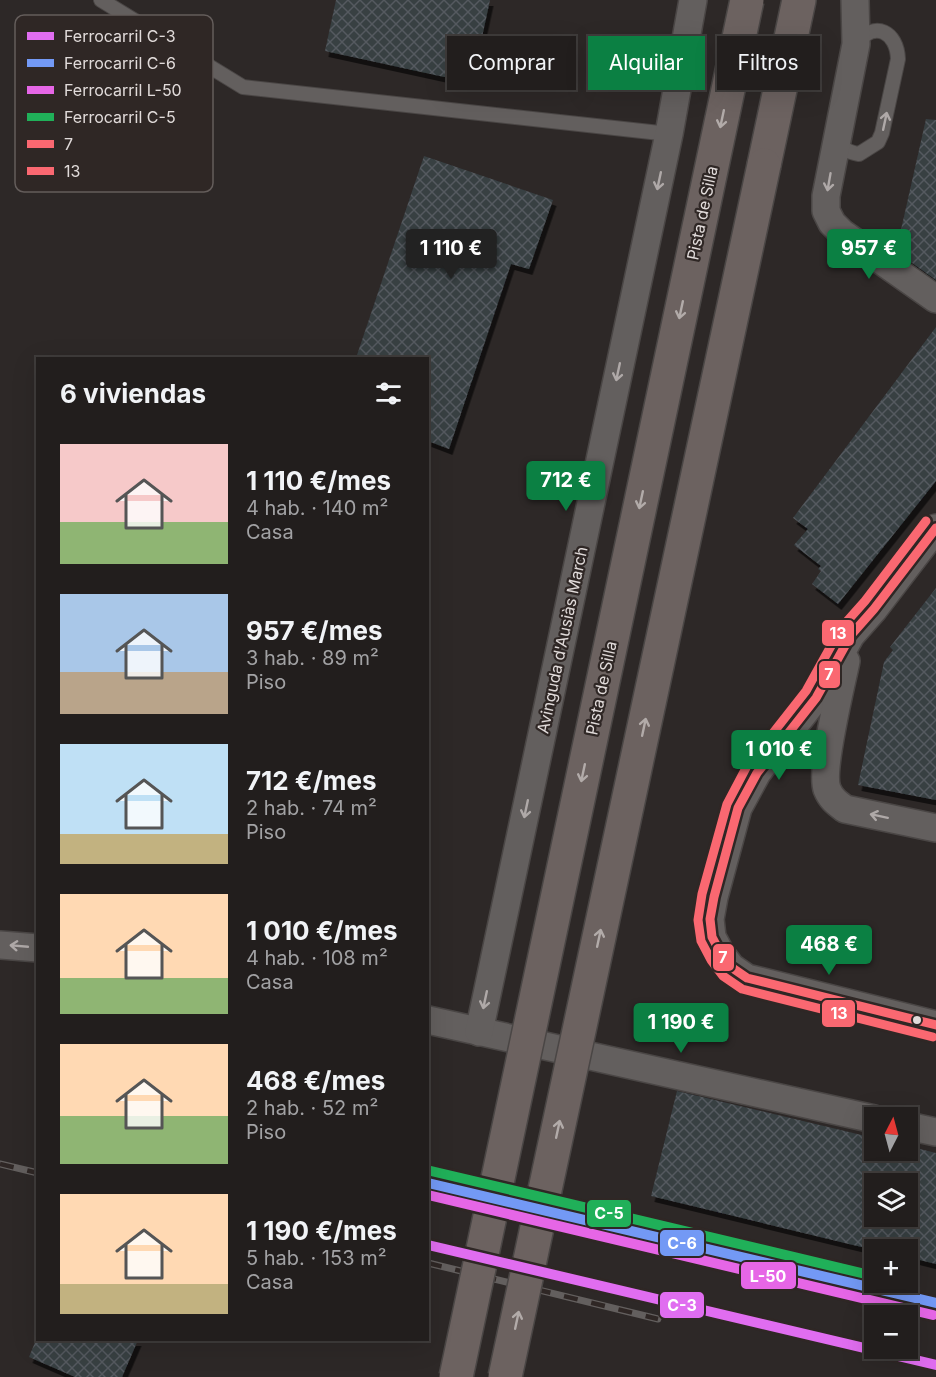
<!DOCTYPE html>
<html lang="es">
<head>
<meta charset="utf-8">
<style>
  :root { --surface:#221e1d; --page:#2e2b2a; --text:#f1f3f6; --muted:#a2a2a4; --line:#3f3c3b; --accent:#0b8043 }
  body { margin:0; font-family:Inter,sans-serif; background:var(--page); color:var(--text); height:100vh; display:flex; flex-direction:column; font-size:22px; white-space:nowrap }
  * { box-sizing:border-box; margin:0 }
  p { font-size:20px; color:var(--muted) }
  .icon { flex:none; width:33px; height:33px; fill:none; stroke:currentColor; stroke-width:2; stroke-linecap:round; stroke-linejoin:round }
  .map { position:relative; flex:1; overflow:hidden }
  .details { position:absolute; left:36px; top:357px; width:393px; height:984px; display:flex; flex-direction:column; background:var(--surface); border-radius:0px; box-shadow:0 6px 24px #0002,0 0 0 2px var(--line) }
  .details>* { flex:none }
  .hud { position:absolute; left:447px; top:36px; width:399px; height:54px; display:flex; gap:12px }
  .needle { width:39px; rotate:6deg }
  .controls { position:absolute; left:864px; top:1107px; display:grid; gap:12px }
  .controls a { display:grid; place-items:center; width:54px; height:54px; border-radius:0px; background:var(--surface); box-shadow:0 6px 24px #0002,0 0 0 2px var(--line); font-size:30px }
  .price { position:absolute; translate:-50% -51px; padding:0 14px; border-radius:6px; background:var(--accent); color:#fff; font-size:20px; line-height:39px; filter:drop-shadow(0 2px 3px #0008) }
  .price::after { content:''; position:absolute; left:50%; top:36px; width:18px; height:14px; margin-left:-9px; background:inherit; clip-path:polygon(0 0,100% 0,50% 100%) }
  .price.selected { background:#222; color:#fff }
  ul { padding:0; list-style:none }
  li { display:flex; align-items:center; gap:18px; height:150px; padding:0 24px }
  li span { display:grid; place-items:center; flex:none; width:168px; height:120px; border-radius:0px; color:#555 }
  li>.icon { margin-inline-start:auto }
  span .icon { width:72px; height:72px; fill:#fffc; stroke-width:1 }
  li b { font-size:26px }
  h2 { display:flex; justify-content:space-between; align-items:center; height:72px; padding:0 24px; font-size:26px }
  .tag { padding:0 21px; border-radius:0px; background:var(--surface); box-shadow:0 6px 24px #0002,0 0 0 2px var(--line); font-size:21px; line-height:54px }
  .tag.selected { background:var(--accent); color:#fff }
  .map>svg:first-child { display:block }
  .building { fill:url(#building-cross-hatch); fill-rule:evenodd; filter:url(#shadow) }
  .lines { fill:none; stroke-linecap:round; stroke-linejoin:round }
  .service-casing { stroke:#4a4645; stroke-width:16 }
  .minor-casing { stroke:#4a4645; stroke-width:30 }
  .trunk-casing { stroke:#4a4645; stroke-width:36 }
  .service { stroke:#635f5e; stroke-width:14 }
  .minor { stroke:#635f5e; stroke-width:27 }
  .trunk { stroke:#6c6260; stroke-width:33 }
  .rail-casing { stroke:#635f5e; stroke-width:7 }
  .rail { stroke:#2f2725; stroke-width:4.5; stroke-dasharray:14; stroke-linecap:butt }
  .trunk-bridge-casing { stroke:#4a4645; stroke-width:36; stroke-linecap:butt }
  .trunk-bridge { stroke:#6c6260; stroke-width:33 }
  .bus-1-casing { stroke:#2f2725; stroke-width:14 }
  .bus-2-casing { stroke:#2f2725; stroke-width:14 }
  .bus-1 { stroke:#fa6871; stroke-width:9 }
  .bus-2 { stroke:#fa6871; stroke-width:9 }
  .rail-1-casing { stroke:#2f2725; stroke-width:15 }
  .rail-2-casing { stroke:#2f2725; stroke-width:15 }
  .rail-3-casing { stroke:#2f2725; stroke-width:15 }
  .rail-4-casing { stroke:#2f2725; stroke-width:15 }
  .rail-1 { stroke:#e06df0; stroke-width:10 }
  .rail-2 { stroke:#7399f5; stroke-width:10 }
  .rail-3 { stroke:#e666e6; stroke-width:10 }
  .rail-4 { stroke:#20b059; stroke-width:10 }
  .oneway { stroke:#b2aba9 }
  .oneway2 { stroke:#afa9a8 }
  .bus-dot { fill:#e1dbda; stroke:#2f2725; stroke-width:2 }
  .labels { text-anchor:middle; stroke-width:4.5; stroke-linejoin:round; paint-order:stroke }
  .street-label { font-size:16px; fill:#e1dbda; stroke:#2f2725 }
  .key { fill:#2f2725; stroke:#645d5b; stroke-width:1.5 }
  .key-label { font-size:16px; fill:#e1dbda }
  .line-badge { stroke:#2f2725; stroke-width:2 }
  .badge-label { font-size:16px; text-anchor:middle; font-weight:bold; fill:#fff }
</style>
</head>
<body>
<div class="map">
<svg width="936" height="1377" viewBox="0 0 936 1377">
  <defs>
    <pattern id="building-cross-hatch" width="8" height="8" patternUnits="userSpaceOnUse" patternTransform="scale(1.5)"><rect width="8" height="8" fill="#373f43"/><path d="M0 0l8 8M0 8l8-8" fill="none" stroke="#545a5e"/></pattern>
    <filter id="shadow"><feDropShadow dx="3.5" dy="6" stdDeviation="0" flood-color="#0009"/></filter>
  </defs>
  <rect width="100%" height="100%" fill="#2d2827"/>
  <g class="building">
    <polygon points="336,0 490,0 472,83 325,51"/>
    <polygon points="926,119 936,120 936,280 905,258 898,243"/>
    <polygon points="424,156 553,200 529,269 511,264 449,449 428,441 428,358 356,358"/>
    <polygon points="936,327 936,481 838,604 812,584 821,571 818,569 821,566 794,545 808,529 793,518"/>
    <polygon points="936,588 936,800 858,785 884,662 893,650 890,647"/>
    <path d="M 677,1091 L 874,1138 L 874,1150 L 908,1150 L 908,1146 L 936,1153 L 936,1264 L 908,1257 L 908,1250 L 874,1250 L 651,1196 ZM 874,1184 L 908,1184 L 908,1216 L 874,1216 Z"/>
    <polygon points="36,1340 138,1340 122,1377 75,1377 29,1357"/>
  </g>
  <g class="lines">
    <g class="service-casing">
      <g id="service">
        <polyline points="101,0 243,87 669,134"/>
        <path d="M 839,137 C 842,149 847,152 859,154 L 878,142 L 882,133 L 898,59 C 897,32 875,20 857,43"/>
      </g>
    </g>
    <g class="minor-casing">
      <g id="minor">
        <polyline points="855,0 856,44 826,196 826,211 832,223 842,233 936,299"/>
        <polyline points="936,528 874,609 851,635 816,698 757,773 738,808 714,897 710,919 712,937 721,954 731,967 747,978 936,1025"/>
        <path d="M 846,661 C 841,686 820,769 827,789 C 831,799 837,803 845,809 L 936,828"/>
        <polyline points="0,945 38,948"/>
        <polyline points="428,1020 874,1119"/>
        <polyline points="479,1032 669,134 693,0"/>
        <polyline points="908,1126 936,1132"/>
      </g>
    </g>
    <g class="trunk-casing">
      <polyline id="trunk" points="764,165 799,0"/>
    </g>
    <use href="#service" class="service"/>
    <use href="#minor" class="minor"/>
    <use href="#trunk" class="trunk"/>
    <g class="rail-casing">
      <g id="rail">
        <polyline points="0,1164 38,1173"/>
        <polyline points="428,1263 658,1319"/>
      </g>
    </g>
    <use href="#rail" class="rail"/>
    <g class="trunk-bridge-casing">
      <g id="trunk-bridge">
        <polyline points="456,1377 747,0"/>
        <polyline points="505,1377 764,165"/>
      </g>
    </g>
    <use href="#trunk-bridge" class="trunk-bridge"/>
    <g class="bus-1-casing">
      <polyline id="bus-1" points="936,528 874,609 851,635 816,698 757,773 738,808 714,897 710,919 712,937 721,954 731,967 747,978 936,1025"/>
    </g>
    <g class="bus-2-casing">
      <polyline id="bus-2" points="926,521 865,601 841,628 806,691 747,766 727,804 702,894 698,920 701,941 711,960 723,976 742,989 933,1037"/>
    </g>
    <use href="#bus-1" class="bus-1"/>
    <use href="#bus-2" class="bus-2"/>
    <g class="rail-1-casing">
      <polyline id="rail-1" points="428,1245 936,1365"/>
    </g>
    <g class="rail-2-casing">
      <polyline id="rail-2" points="428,1183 936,1303"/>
    </g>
    <g class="rail-3-casing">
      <polyline id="rail-3" points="428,1195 933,1315"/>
    </g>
    <g class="rail-4-casing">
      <polyline id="rail-4" points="431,1171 874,1276"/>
    </g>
    <use href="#rail-1" class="rail-1"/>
    <use href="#rail-2" class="rail-2"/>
    <use href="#rail-3" class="rail-3"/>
    <use href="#rail-4" class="rail-4"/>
  </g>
  <defs><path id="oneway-shaft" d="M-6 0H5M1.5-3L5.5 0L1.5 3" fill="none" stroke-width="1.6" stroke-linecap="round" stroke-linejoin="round" transform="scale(1.5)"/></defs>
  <g class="oneway">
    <use href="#oneway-shaft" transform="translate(722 119) rotate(102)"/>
    <use href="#oneway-shaft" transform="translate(681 310) rotate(102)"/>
    <use href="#oneway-shaft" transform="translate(641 500) rotate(102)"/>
    <use href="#oneway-shaft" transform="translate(644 727) rotate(-78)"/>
    <use href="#oneway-shaft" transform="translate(583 773) rotate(102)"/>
    <use href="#oneway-shaft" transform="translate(599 938) rotate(-78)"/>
    <use href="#oneway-shaft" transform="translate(558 1129) rotate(-78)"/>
    <use href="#oneway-shaft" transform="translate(517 1320) rotate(-78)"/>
  </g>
  <g class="oneway2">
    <use href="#oneway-shaft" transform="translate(885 121) rotate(-78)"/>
    <use href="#oneway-shaft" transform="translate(659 181) rotate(102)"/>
    <use href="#oneway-shaft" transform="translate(829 182) rotate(100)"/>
    <use href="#oneway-shaft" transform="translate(618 372) rotate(102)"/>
    <use href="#oneway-shaft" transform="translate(526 809) rotate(102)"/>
    <use href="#oneway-shaft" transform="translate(879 816) rotate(-168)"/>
    <use href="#oneway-shaft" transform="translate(19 946) rotate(-175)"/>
    <use href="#oneway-shaft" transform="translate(485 1000) rotate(102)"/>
  </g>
  <circle class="bus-dot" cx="917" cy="1020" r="5"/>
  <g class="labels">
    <g class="street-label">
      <text transform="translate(702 213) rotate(-78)" y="6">Pista de Silla</text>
      <text transform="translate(562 640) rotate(-78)" y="6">Avinguda d'Ausiàs March</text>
      <text transform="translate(601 688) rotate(-78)" y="6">Pista de Silla</text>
    </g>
  </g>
  <rect x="15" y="15" width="198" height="177" rx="9" class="key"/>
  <rect x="27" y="32" width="27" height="8" fill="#e06df0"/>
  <rect x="27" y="59" width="27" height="8" fill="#7399f5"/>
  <rect x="27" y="86" width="27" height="8" fill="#e666e6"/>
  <rect x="27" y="113" width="27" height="8" fill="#20b059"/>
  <rect x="27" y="140" width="27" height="8" fill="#fa6871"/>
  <rect x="27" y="167" width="27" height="8" fill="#fa6871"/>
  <g class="key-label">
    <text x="64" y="42">Ferrocarril C-3</text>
    <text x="64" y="69">Ferrocarril C-6</text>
    <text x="64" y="96">Ferrocarril L-50</text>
    <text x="64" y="123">Ferrocarril C-5</text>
    <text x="64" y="150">7</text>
    <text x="64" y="177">13</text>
  </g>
  <g class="line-badge">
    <rect x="821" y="619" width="34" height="28" rx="6" fill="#fa6871"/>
    <rect x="818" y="660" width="23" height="29" rx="6" fill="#fa6871"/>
    <rect x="712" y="943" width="23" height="29" rx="6" fill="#fa6871"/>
    <rect x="821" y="999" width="35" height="29" rx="6" fill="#fa6871"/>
    <rect x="586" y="1199" width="46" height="29" rx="6" fill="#20b059"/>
    <rect x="659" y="1229" width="46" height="28" rx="6" fill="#7399f5"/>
    <rect x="740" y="1261" width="57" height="29" rx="6" fill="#e666e6"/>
    <rect x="659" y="1291" width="46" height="28" rx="6" fill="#e06df0"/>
  </g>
  <g class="badge-label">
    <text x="838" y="639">13</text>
    <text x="829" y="680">7</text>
    <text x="723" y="963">7</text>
    <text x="839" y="1019">13</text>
    <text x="609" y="1219">C-5</text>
    <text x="682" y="1249">C-6</text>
    <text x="768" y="1282">L-50</text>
    <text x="682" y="1311">C-3</text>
  </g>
</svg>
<div class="controls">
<a><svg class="needle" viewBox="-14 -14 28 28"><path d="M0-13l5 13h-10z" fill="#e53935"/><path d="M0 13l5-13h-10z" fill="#a2a2a4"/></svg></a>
<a><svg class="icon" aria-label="layers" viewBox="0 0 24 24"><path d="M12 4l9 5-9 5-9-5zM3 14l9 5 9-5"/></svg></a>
<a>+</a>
<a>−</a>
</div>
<b class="price selected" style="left:451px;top:280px">1 110 €</b>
<b class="price" style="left:869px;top:280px">957 €</b>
<b class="price" style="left:566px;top:512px">712 €</b>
<b class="price" style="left:779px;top:781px">1 010 €</b>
<b class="price" style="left:829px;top:976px">468 €</b>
<b class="price" style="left:681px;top:1054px">1 190 €</b>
<div class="hud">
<a class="tag">Comprar</a>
<a class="tag selected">Alquilar</a>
<a class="tag">Filtros</a>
</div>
<section class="details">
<h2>6 viviendas<svg class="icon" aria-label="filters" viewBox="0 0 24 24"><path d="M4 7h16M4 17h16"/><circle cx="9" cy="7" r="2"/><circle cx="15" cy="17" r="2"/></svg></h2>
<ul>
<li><span style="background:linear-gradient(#f6c9c9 65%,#8fb573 0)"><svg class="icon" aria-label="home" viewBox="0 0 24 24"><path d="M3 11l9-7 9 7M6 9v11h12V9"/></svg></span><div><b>1 110 €/mes</b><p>4 hab. · 140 m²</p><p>Casa</p></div></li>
<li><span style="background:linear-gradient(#a9c7e8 65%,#b9a48a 0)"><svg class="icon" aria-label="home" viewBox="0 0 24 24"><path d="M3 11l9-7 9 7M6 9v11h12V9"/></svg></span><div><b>957 €/mes</b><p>3 hab. · 89 m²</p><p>Piso</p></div></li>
<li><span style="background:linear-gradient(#bfe0f5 75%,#c2b280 0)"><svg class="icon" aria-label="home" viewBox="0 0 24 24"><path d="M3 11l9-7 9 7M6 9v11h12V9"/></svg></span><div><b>712 €/mes</b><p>2 hab. · 74 m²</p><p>Piso</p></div></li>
<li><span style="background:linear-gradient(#ffd9b3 70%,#8fb573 0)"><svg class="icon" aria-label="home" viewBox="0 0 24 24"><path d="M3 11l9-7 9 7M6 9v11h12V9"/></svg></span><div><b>1 010 €/mes</b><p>4 hab. · 108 m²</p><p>Casa</p></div></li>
<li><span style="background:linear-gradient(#ffd9b3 60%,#8fb573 0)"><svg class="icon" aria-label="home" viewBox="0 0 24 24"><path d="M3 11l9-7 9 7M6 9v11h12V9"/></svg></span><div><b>468 €/mes</b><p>2 hab. · 52 m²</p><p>Piso</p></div></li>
<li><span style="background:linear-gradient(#ffd9b3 75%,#c2b280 0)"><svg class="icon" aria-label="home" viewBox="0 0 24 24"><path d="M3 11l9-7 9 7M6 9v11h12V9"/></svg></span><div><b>1 190 €/mes</b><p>5 hab. · 153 m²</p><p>Casa</p></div></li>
</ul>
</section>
</div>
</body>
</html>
